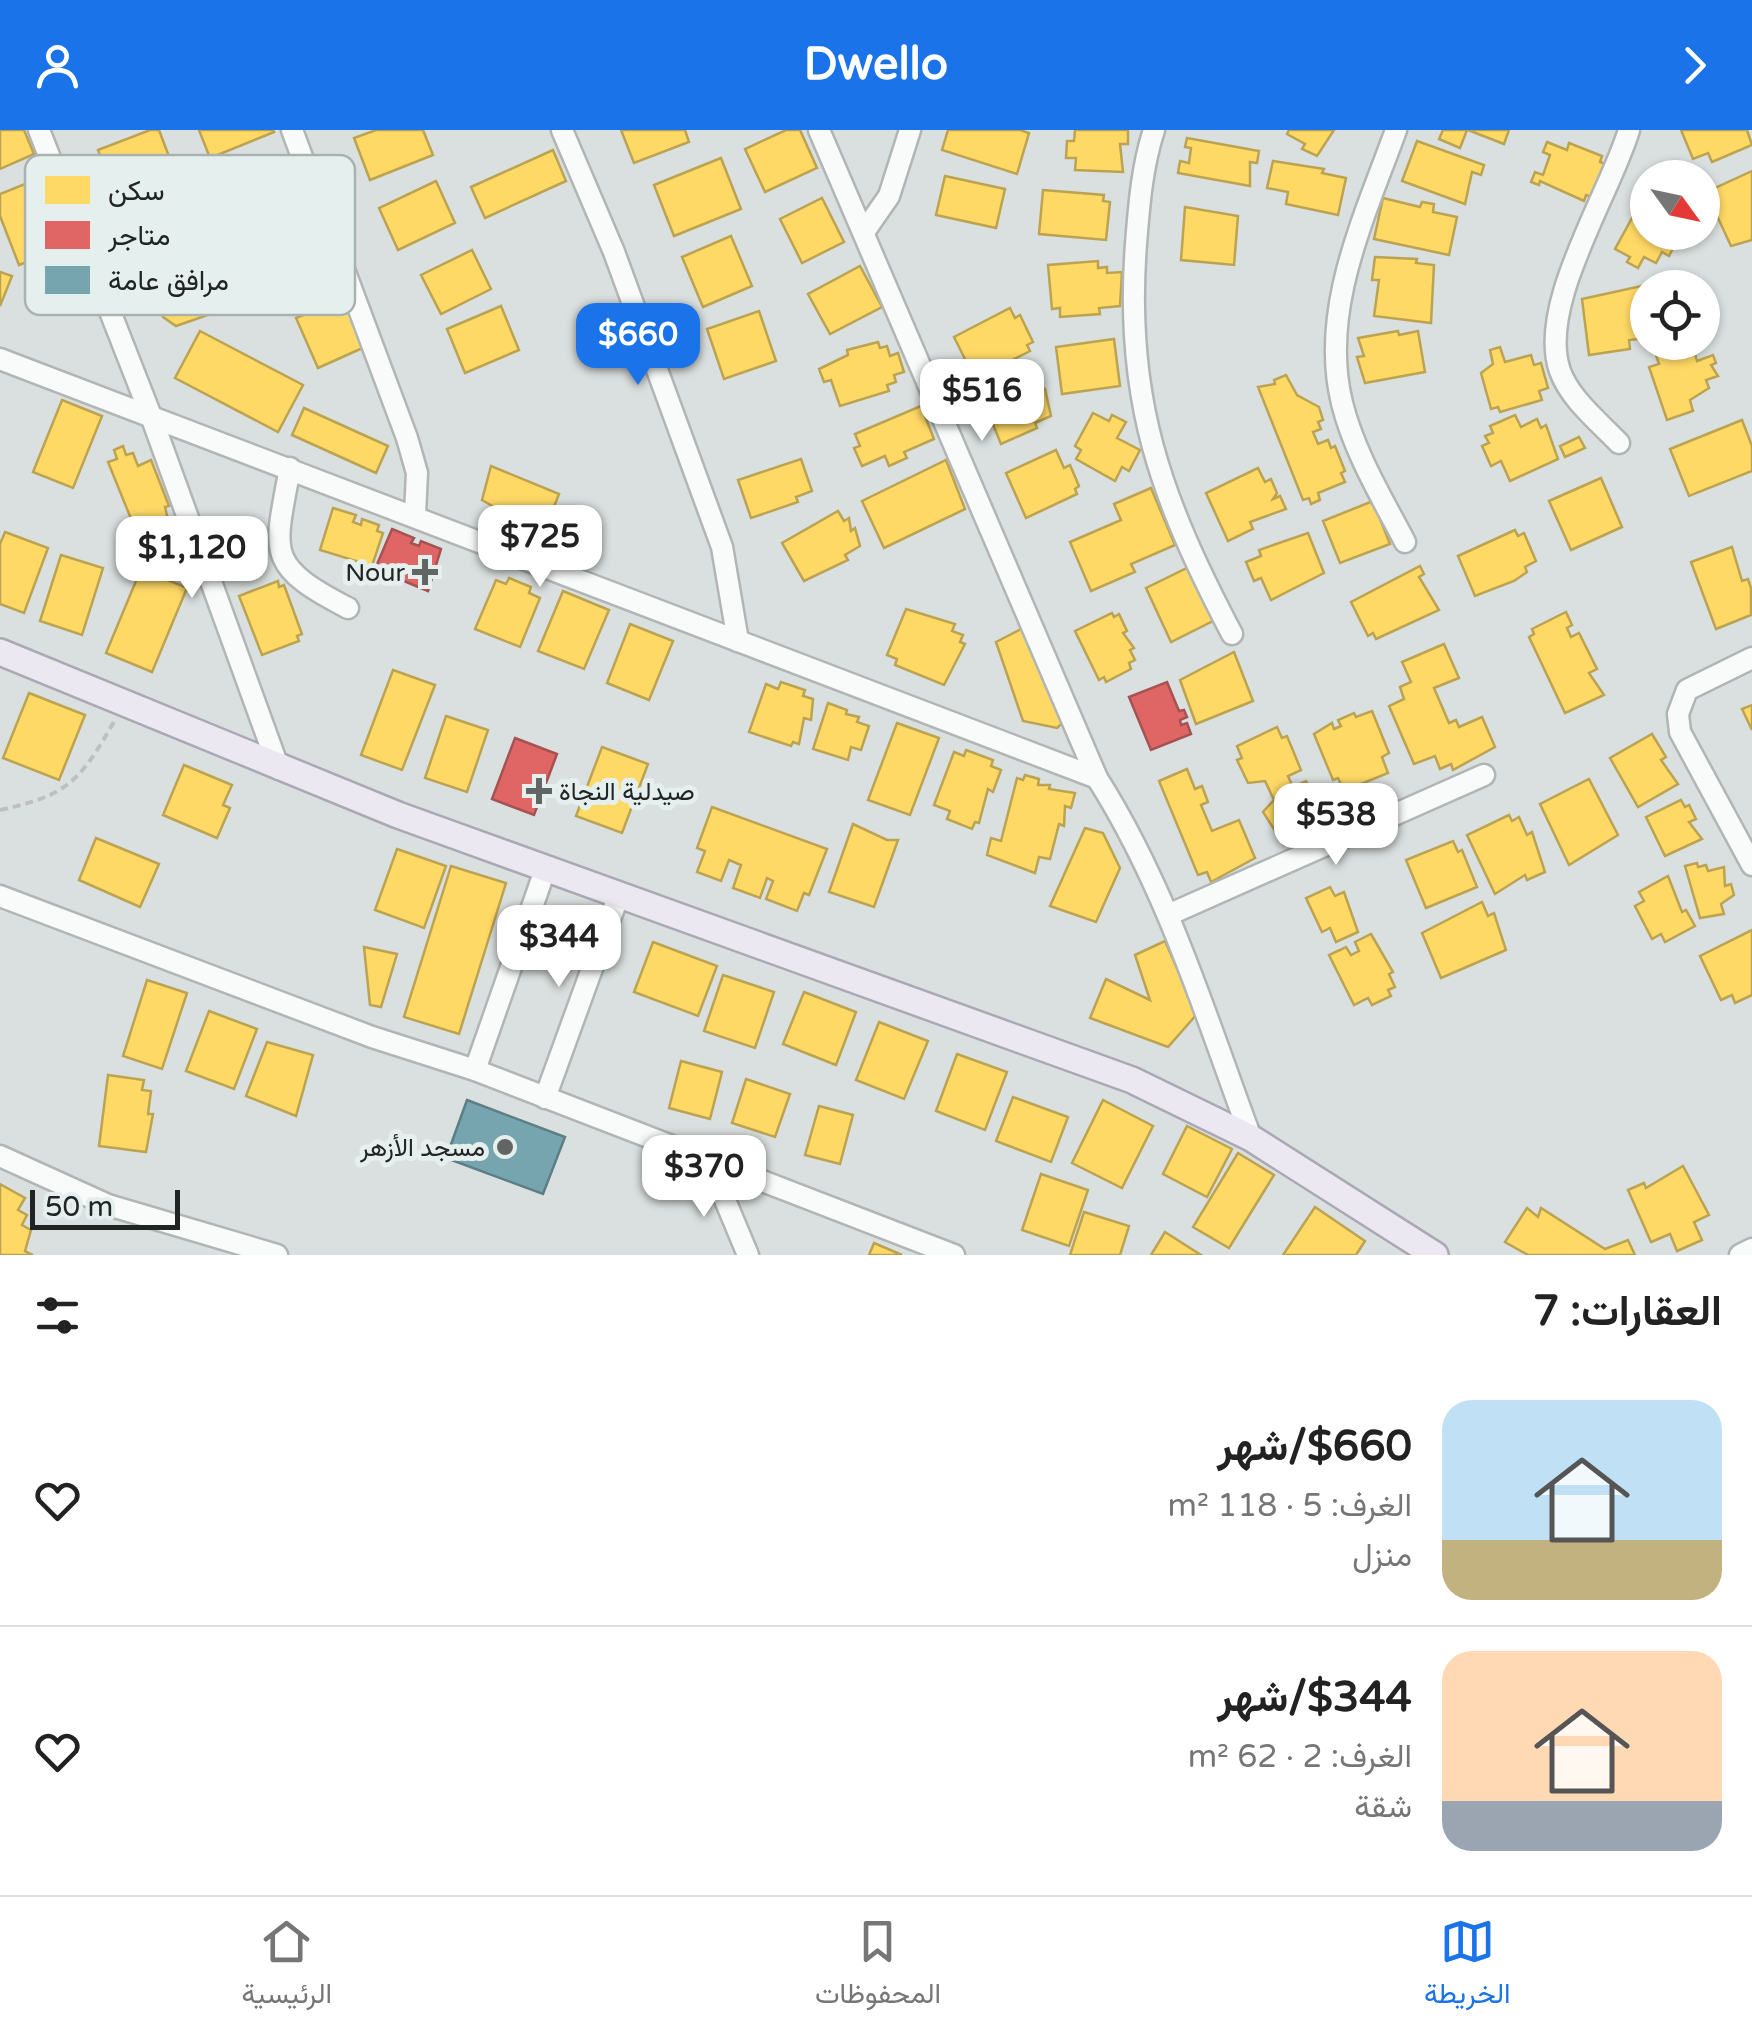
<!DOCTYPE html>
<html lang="ar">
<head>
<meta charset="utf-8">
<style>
  :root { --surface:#fff; --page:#f6f6f6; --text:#222; --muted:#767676; --line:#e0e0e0; --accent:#1a73e8 }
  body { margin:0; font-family:"Varela Round",Vazirmatn,sans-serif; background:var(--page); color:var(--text); direction:rtl; height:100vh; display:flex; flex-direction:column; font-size:38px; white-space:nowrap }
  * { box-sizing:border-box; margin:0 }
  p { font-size:32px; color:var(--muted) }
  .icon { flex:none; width:55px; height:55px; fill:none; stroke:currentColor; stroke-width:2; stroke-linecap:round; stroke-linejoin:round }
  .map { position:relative; height:1125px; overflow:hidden; direction:ltr }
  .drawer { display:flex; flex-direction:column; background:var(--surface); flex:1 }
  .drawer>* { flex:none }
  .needle { width:65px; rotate:123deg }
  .tools { position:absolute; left:1630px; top:30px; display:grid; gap:20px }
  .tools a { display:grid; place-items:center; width:90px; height:90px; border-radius:50%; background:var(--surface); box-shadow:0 2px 8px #0004; font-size:50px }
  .scale { position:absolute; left:30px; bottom:25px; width:150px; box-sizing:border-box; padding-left:10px; border:5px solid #202423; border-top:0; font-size:28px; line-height:35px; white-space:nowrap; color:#202423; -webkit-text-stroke:8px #e5efed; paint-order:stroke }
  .price { position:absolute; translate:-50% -85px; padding:0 22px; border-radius:20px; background:#fff; color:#222; font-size:32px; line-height:65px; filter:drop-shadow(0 2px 5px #0008) }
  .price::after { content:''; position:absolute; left:50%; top:60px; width:30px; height:22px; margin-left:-15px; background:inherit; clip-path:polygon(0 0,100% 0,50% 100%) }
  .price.active { background:var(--accent); color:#fff }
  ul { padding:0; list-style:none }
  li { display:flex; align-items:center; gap:30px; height:250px; padding:0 30px }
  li+li { border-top:2px solid var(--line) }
  li span { display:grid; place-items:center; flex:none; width:280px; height:200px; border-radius:30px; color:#555 }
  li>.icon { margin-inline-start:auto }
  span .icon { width:120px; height:120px; fill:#fffc; stroke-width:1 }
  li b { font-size:42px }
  h2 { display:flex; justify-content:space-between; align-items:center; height:120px; padding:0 30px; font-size:42px }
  header { display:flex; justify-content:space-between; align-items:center; height:130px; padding:0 30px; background:var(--accent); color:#fff; font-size:45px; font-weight:700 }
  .menu { display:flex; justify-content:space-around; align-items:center; height:140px; border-top:2px solid var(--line); background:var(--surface); font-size:28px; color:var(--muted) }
  .menu a { display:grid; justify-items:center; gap:5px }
  .menu .active { color:var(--accent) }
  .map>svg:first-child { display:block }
  .homes { fill:#ffd966; stroke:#bca352; stroke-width:2.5 }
  .shops { fill:#e06666; stroke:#a65252; stroke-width:2.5 }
  .public { fill:#76a5af; stroke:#5c7e85; stroke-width:2.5 }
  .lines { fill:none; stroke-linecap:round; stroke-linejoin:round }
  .minor-casing { stroke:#b1b6b5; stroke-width:25 }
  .major-casing { stroke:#aba8b5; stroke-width:30 }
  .path { stroke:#bdc0bf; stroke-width:4; stroke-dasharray:8 5; stroke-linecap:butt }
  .minor { stroke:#f9fafa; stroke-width:20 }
  .major { stroke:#ebe8f1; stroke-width:25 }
  .poi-dot { fill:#616665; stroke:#e5efed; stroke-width:4 }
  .labels { text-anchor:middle; stroke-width:10; stroke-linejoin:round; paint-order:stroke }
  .poi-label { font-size:25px; fill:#202423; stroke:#e5efed; text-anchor:end }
  .key { fill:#e5efed; stroke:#aab2b0; stroke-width:2.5 }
  .key-label { font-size:28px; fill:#202423 }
</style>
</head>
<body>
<header><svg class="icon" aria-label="forward" viewBox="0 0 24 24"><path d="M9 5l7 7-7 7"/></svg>Dwello<svg class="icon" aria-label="person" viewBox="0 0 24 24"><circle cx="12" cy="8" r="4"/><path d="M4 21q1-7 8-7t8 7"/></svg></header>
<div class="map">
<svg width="1752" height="1125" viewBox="0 0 1752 1125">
  <rect width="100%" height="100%" fill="#dae0df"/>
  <g class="homes">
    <polygon points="0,0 24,0 34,24 0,39"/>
    <polygon points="150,0 159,0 176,45 116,68 98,20"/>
    <polygon points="199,0 273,0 274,2 210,28"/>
    <polygon points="376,0 423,0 433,25 370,50 354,8"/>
    <polygon points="621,0 685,0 689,12 634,33"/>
    <polygon points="786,0 800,0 817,38 765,62 745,19"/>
    <polygon points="948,0 1020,0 1029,3 1017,44 942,20"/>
    <polygon points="1075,0 1128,0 1128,14 1120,14 1123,42 1075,40 1076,28 1066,28 1067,11 1074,11"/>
    <polygon points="1289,0 1334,0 1317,26 1302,19 1305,14 1287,4"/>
    <polygon points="1443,0 1467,0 1460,18 1439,9"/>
    <polygon points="1468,0 1509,0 1504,14"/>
    <polygon points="1681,0 1747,0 1752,15 1712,32 1708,23 1693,29"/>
    <polygon points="1187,8 1259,21 1257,33 1250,32 1250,56 1178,43 1180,31 1189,33 1191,18 1185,17"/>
    <polygon points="1417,11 1484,35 1481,45 1472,42 1465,74 1402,51"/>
    <polygon points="1547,12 1567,20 1569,13 1602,26 1600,32 1611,36 1599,69 1586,65 1584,71 1540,51 1539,55 1531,52 1535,42 1543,45 1550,25 1543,22"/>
    <polygon points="553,20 566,51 485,88 471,57"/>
    <polygon points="297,23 313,67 252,91 235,48"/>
    <polygon points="721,28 741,79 674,106 654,55"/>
    <polygon points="1273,31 1324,39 1322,43 1346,48 1338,85 1286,74 1288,62 1267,58"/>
    <polygon points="1752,41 1752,110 1731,116 1706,62"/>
    <polygon points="945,46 1005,59 996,98 936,85"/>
    <polygon points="40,48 67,116 19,135 0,86 0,64"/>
    <polygon points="436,51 455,93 398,120 379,78"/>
    <polygon points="1043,60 1104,65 1103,71 1110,72 1106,110 1039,104"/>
    <polygon points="822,68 844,112 802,133 780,89"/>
    <polygon points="1383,68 1420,77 1422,72 1434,74 1433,82 1457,87 1449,125 1374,109"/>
    <polygon points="1185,77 1238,86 1234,135 1181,130"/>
    <polygon points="1637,79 1648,81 1648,102 1681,102 1669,126 1662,122 1656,133 1644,127 1638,138 1627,132 1630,127 1615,119"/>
    <polygon points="731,106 752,156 703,177 682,127"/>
    <polygon points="472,120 491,159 441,184 421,145"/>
    <polygon points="1375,127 1417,129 1416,133 1434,135 1431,193 1374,186 1379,150 1372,150"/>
    <polygon points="1098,131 1098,138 1107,137 1107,143 1122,142 1120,176 1099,178 1100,184 1060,187 1060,178 1052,179 1048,135"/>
    <polygon points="212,133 237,164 225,179 176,196 163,187 157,152"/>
    <polygon points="860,136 882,177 830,204 808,164"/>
    <polygon points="0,142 12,146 0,176"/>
    <polygon points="1646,155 1648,208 1629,210 1630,219 1589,225 1582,169"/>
    <polygon points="346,167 367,216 318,238 296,188"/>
    <polygon points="501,176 519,220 465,243 447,199"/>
    <polygon points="1010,178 1015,188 1020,185 1033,212 1027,215 1030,221 975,249 954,207"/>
    <polygon points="759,181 776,231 724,249 707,199"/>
    <polygon points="200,201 303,255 278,302 175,248"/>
    <polygon points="1398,201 1399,205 1418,201 1425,242 1365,253 1357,227 1364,226 1358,208"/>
    <polygon points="1114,209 1120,256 1062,264 1056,217"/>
    <polygon points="878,212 880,218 887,216 890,226 898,223 904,242 894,245 896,252 887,255 889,261 840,276 831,250 824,252 819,239 848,225 847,220"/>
    <polygon points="1679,212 1683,228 1695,224 1697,231 1713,225 1716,233 1711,235 1718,246 1706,250 1709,258 1690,270 1693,281 1667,290 1649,237 1659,234 1654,219"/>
    <polygon points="1500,217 1505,232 1531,225 1534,235 1541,233 1548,258 1539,261 1542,270 1500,282 1498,277 1491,279 1481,243 1493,234 1490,220"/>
    <polygon points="1286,245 1297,265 1319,277 1323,290 1318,292 1321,299 1313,302 1318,314 1328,310 1331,318 1335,316 1345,341 1341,343 1345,352 1318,363 1320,370 1311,374 1309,368 1303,370 1258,257 1275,254 1274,250"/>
    <polygon points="1036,251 1040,261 1045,259 1051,286 1035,293 1037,298 1001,314 986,277"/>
    <polygon points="62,270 102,286 73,358 33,342"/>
    <polygon points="921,276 934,309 904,322 907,328 889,336 885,326 862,336 854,318 860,316 855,304"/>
    <polygon points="304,278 388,316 376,343 292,305"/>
    <polygon points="1093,283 1109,291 1112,285 1126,292 1117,308 1140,320 1129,341 1122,337 1115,351 1076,329 1081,320 1075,316"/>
    <polygon points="1515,285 1521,297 1537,289 1541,298 1546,295 1558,329 1510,351 1501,331 1491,336 1482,316 1489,313 1485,306 1493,303 1490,296"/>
    <polygon points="1742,290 1752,316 1752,341 1689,366 1670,319"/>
    <polygon points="1579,307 1585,318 1565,327 1560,316"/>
    <polygon points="123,316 126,325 133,323 138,336 151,330 169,376 165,377 170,399 140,411 108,332 117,329 114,320"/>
    <polygon points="1056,320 1064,338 1070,335 1079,356 1075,359 1077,364 1026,388 1006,343"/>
    <polygon points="801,329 812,361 796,367 798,372 751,388 738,350"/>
    <polygon points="946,330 965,379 884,418 862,371"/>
    <polygon points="491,336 559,364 548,392 511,387 482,370"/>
    <polygon points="1258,338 1265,352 1271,349 1277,363 1273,369 1280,366 1286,379 1250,392 1253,399 1228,411 1206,363"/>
    <polygon points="1601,348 1622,397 1571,420 1549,371"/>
    <polygon points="1151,358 1175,415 1131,434 1135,442 1091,461 1070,412 1121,390 1114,374"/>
    <polygon points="1373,371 1390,414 1340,433 1323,391"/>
    <polygon points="333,378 356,385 353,392 361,395 362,389 379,395 377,401 383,403 372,436 320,420"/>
    <polygon points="838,381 844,391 849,388 851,401 855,398 860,416 845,425 848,430 804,451 782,413"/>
    <polygon points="1515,400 1518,406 1524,403 1536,431 1525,437 1527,442 1514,451 1475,466 1458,426"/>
    <polygon points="5,402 48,418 24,483 0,474 0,414"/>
    <polygon points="1308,403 1324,443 1271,470 1261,448 1254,451 1246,432 1261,426 1259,420"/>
    <polygon points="1732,417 1742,451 1748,449 1751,458 1751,485 1716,499 1691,432"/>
    <polygon points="61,425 103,438 82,505 40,491"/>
    <polygon points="1420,436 1424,444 1419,447 1439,480 1376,509 1373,503 1368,506 1351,472"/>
    <polygon points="1187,438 1213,491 1171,512 1146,458"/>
    <polygon points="141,439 187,458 152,542 106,523"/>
    <polygon points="509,448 531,457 529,463 540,468 520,517 475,499 496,450 506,454"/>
    <polygon points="278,451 279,457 284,455 302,504 297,506 299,511 262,525 239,466"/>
    <polygon points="563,461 609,480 584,539 538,521"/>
    <polygon points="906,479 955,494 952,501 963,505 960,512 965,514 944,555 895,535 897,529 887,525"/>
    <polygon points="1566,482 1572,495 1567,498 1571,507 1579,503 1597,539 1589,543 1604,565 1565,583 1529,507 1534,504 1532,499"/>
    <polygon points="1112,483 1114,487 1119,484 1127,501 1123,503 1134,518 1130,520 1135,530 1129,533 1131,539 1106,552 1104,547 1099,550 1075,501"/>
    <polygon points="630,494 673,511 649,570 607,553"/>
    <polygon points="1025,497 1067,589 1057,598 1023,591 996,512"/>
    <polygon points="1444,514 1459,548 1434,558 1449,593 1456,590 1459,597 1482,587 1495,617 1453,640 1451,634 1440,639 1435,626 1414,634 1389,576 1404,569 1400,557 1411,552 1402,532"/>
    <polygon points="1234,522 1253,571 1196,594 1180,550"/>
    <polygon points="393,540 435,555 402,640 361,625"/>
    <polygon points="781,552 805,560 803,566 813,569 811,590 804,588 799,614 793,612 791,616 749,602 766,554 778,559"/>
    <polygon points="29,563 85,585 59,650 3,628"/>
    <polygon points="828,573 847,580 846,584 859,587 857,592 869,596 861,620 851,617 848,630 813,619"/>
    <polygon points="1752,575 1752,600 1742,579"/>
    <polygon points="1372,581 1389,623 1382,627 1388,643 1344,661 1338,648 1333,650 1314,604 1332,593 1334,599 1341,596 1338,590 1354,583 1356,587"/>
    <polygon points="446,586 488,600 467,662 425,648"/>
    <polygon points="897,593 939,608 910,685 868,670"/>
    <polygon points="1277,597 1282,608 1287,606 1301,640 1288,646 1293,657 1306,651 1324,683 1317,686 1323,697 1284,715 1263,682 1274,670 1265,651 1248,653 1237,630 1242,628 1237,616"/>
    <polygon points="1652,604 1666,627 1661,630 1678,654 1638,677 1610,628"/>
    <polygon points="602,617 648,634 622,703 576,686"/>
    <polygon points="966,620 993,630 991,636 1001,640 993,662 988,659 979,693 975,692 972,699 947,689 950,681 934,675 954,622 964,626"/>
    <polygon points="184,635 232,655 223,675 230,678 217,708 163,685"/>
    <polygon points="1187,639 1195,659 1202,656 1208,672 1201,675 1212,701 1239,690 1255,728 1211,752 1207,742 1198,745 1159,651"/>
    <polygon points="1025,645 1039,649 1038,655 1050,655 1049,659 1075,663 1071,678 1065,676 1064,696 1059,694 1050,729 1039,727 1035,743 987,725 991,708 1001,711 1017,648 1023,650"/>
    <polygon points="1589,649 1618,705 1569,735 1540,674"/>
    <polygon points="1681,670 1685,677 1689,675 1696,689 1689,692 1702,709 1665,726 1646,687"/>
    <polygon points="712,677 827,719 809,765 804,763 797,781 766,769 773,751 767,748 760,768 733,758 741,735 729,730 721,751 697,742 705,721 697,718"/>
    <polygon points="1509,685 1512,691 1519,687 1527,705 1532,702 1545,742 1527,750 1525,745 1495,764 1467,705"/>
    <polygon points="853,694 887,710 898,710 874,777 829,762"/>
    <polygon points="1085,698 1103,703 1120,738 1096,792 1050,776"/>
    <polygon points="96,708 159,734 140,777 79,750"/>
    <polygon points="1453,711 1458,722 1462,720 1477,757 1426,778 1406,730"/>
    <polygon points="397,719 446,736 424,798 375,780"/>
    <polygon points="1697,733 1698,737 1706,735 1708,741 1724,737 1725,756 1731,754 1734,765 1721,774 1724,784 1700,788 1685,736"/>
    <polygon points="451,736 506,753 459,904 404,887"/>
    <polygon points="1668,746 1682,782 1686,780 1695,796 1665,812 1661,804 1652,809 1635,776 1644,771 1639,762"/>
    <polygon points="1330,757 1335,766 1344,762 1358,802 1336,812 1330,798 1322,802 1306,768"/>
    <polygon points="1482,772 1488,786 1494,783 1506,820 1441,848 1422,803"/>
    <polygon points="1752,800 1752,865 1735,873 1732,865 1721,870 1700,826"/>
    <polygon points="1371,804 1393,842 1389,844 1395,857 1388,860 1391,866 1372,875 1368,868 1354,875 1329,825 1346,817 1351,825 1359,821 1355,812"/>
    <polygon points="1165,811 1197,884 1168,917 1090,888 1106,849 1150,870 1135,825"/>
    <polygon points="653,812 717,836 698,886 634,862"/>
    <polygon points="364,817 397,824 381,877 370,875"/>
    <polygon points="723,845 774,862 755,918 704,901"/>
    <polygon points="147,850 187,863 162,939 123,926"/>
    <polygon points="804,862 856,882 836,935 783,914"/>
    <polygon points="209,881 257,899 234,959 186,941"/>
    <polygon points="879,892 928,911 904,969 856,950"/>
    <polygon points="267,912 313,925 296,986 246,966"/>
    <polygon points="957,924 1007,942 985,1000 936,981"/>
    <polygon points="681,931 722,942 710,989 669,978"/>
    <polygon points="108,945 144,950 142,960 151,961 148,984 153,984 146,1022 99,1016"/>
    <polygon points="746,949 790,964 775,1007 732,993"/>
    <polygon points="1013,967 1068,987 1051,1032 996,1011"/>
    <polygon points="1103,970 1153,996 1122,1058 1072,1033"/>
    <polygon points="819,976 853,985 840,1034 805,1025"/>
    <polygon points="1187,996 1232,1019 1207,1067 1163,1044"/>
    <polygon points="1238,1023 1274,1045 1229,1118 1193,1097"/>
    <polygon points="1683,1036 1709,1085 1694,1092 1702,1110 1677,1121 1670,1104 1651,1112 1628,1060 1644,1053 1646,1058"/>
    <polygon points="1041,1044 1088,1060 1069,1116 1022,1100"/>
    <polygon points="0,1054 25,1068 18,1080 27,1085 22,1095 31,1100 25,1121 33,1125 0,1125"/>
    <polygon points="1315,1077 1365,1111 1356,1125 1283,1125"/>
    <polygon points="1527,1078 1538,1087 1541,1078 1605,1119 1628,1110 1635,1125 1528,1125 1505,1112"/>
    <polygon points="1084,1082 1129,1096 1120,1125 1070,1125"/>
    <polygon points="1165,1102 1201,1125 1151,1125"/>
    <polygon points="874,1113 902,1125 869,1125"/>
  </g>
  <g class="shops">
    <polygon points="392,399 414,408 411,413 419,416 421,411 441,419 428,461 375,439"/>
    <polygon points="1167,552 1179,581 1184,580 1187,587 1180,590 1181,595 1187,593 1191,604 1151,620 1129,567"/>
    <polygon points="515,608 557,624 534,685 492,669"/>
  </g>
  <polygon class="public" points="467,970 565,1007 543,1064 446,1028"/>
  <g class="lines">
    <g class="minor-casing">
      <g id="minor">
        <polyline points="39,0 151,286 279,639"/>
        <polyline points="292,0 407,308 417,343 415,384"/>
        <polyline points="562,0 614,122 722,417 738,511"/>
        <path d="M 819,0 L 1097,648 C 1167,758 1206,887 1251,1008"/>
        <path d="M 1154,0 C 1142,36 1139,76 1136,114 C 1124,269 1161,369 1232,504"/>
        <path d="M 1396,0 C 1365,86 1319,180 1342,273 C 1354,322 1382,368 1405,412"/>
        <polyline points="864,102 889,66 910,0"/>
        <polyline points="0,229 1097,648"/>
        <path d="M 1619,313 C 1599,292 1570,269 1560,241 C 1537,176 1609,66 1629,0"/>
        <path d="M 290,338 C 274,424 265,435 348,478"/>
        <polyline points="1752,528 1687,560 1678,584 1680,602 1752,735"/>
        <polyline points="0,766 372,907 475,940 954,1125"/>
        <polyline points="1168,785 1484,645"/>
        <polyline points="475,940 545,740"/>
        <polyline points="545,968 618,767"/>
        <polyline points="0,1026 108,1075 277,1125"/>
        <polyline points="710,1034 748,1125"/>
        <polyline points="1740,1125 1752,1119"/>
      </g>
    </g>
    <g class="major-casing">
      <polyline id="major" points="0,522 398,685 1132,950 1251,1008 1435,1125"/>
    </g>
    <path class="path" d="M 0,680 C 69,665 80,651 115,590"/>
    <use href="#minor" class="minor"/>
    <use href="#major" class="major"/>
  </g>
  <g class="poi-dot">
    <path d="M420 427h10v10h10v10h-10v10h-10v-10h-10v-10h10z"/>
    <path d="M534 646h10v10h10v10h-10v10h-10v-10h-10v-10h10z"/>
    <circle cx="505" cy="1017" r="10"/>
  </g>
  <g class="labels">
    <g class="poi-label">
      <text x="405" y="451">Nour</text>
      <text x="559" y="670" text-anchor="start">صيدلية النجاة</text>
      <text x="485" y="1026">مسجد الأزهر</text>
    </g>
  </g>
  <rect x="25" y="25" width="330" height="160" rx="15" class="key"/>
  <rect x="45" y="46" width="45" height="28" fill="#ffd966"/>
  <rect x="45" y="91" width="45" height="28" fill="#e06666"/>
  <rect x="45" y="136" width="45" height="28" fill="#76a5af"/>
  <g class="key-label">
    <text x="108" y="70">سكن</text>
    <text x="108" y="115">متاجر</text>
    <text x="108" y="160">مرافق عامة</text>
  </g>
</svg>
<div class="tools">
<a><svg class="needle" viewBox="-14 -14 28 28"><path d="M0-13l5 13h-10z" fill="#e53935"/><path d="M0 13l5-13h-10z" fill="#767676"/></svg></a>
<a><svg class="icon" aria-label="locate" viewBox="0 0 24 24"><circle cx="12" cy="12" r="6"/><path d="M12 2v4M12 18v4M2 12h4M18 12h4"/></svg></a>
</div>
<div class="scale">50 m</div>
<b class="price active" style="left:638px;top:258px">$660</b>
<b class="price" style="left:982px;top:314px">$516</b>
<b class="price" style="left:540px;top:460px">$725</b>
<b class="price" style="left:192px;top:471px">$1,120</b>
<b class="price" style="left:1336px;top:738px">$538</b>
<b class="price" style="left:559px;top:860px">$344</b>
<b class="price" style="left:704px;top:1090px">$370</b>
</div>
<section class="drawer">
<h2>العقارات: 7<svg class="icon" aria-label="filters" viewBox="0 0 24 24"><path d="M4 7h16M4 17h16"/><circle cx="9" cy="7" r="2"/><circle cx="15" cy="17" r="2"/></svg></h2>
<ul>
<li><span style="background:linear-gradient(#bfe0f5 70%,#c2b280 0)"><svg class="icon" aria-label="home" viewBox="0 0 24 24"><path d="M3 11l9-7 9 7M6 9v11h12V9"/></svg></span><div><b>$660/شهر</b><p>الغرف: 5 · 118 m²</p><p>منزل</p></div><svg class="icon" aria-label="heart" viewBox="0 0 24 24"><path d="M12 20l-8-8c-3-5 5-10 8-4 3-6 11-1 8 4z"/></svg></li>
<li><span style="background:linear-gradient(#ffd9b3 75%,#9aa5b1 0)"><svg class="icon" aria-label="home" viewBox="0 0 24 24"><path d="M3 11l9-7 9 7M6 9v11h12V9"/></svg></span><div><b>$344/شهر</b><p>الغرف: 2 · 62 m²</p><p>شقة</p></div><svg class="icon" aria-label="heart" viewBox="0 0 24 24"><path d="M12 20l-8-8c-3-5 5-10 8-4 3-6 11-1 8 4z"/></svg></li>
</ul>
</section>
<nav class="menu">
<a class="active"><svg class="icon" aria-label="map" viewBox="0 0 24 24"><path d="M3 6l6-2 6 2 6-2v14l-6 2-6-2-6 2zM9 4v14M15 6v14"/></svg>الخريطة</a>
<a><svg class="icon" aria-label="saved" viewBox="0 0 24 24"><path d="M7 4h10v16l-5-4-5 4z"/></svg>المحفوظات</a>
<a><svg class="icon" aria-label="home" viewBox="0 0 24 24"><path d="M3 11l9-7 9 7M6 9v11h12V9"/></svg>الرئيسية</a>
</nav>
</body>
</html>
